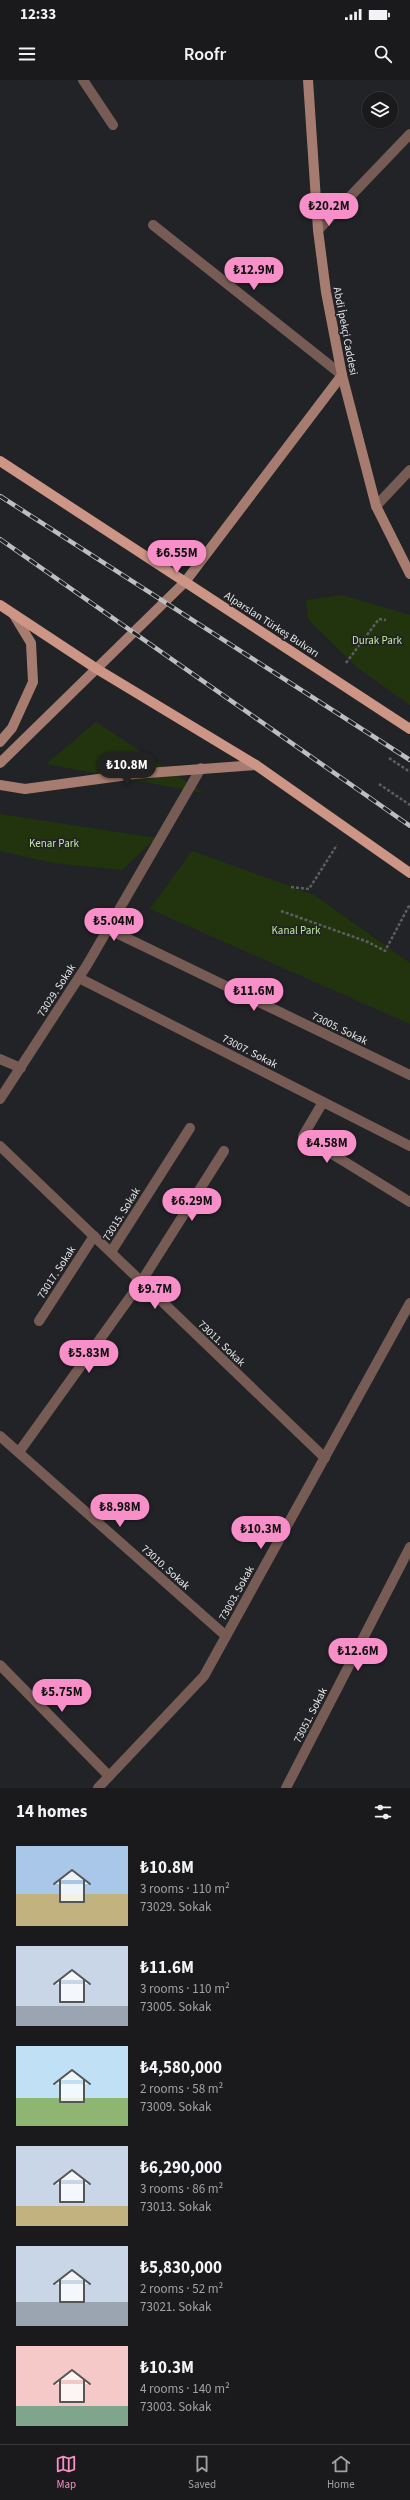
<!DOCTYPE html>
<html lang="en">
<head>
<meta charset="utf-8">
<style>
  :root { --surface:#1a1a1c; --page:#232325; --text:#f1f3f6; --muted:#9fa1a3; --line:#38383b; --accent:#f98fc9 }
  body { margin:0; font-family:"Source Sans 3",sans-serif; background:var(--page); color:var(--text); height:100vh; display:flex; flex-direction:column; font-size:15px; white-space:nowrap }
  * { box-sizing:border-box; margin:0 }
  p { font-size:13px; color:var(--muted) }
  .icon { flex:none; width:22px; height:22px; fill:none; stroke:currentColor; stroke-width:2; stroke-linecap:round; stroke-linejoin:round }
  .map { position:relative; height:1708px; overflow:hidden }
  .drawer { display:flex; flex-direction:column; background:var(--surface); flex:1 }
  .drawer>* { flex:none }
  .tools { position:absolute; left:362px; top:12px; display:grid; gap:8px }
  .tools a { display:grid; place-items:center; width:36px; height:36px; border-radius:50%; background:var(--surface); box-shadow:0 1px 3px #0004,0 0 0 1px var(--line); font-size:20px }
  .price { position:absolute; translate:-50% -34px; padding:0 9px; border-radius:14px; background:var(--accent); color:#111; font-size:13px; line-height:26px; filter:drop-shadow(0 1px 2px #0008) }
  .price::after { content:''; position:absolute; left:50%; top:24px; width:12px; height:9px; margin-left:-6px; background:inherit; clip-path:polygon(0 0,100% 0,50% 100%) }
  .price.selected { background:#222; color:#fff }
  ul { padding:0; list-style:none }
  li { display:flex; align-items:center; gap:12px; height:100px; padding:0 16px }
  li span { display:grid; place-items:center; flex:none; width:112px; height:80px; border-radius:0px; color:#555 }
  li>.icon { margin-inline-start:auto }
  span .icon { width:48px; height:48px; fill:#fffc; stroke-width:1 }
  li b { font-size:17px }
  h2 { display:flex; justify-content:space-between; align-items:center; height:48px; padding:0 16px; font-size:17px }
  .status { display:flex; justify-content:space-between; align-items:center; height:28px; padding:0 20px; background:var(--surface); direction:ltr }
  .status svg { height:11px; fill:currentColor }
  header { display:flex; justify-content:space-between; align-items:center; height:52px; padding:0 16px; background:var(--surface); font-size:18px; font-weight:600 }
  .tabs { display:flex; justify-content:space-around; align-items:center; height:56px; border-top:1px solid var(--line); background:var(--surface); font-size:11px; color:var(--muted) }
  .tabs a { display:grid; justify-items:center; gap:2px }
  .tabs .selected { color:var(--accent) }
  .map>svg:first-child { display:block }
  .green { fill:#22340e }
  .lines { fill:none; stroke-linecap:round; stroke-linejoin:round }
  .path { stroke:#5d5e61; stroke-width:2.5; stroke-dasharray:3 2; stroke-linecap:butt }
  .street { stroke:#775c55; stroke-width:10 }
  .secondary { stroke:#a77c70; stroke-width:10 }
  .primary { stroke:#cc9585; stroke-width:10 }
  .rail-casing { stroke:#bdbec0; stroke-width:4.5 }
  .rail { stroke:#222326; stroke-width:3; stroke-dasharray:9; stroke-linecap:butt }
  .labels { text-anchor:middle; stroke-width:3.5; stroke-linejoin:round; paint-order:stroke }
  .street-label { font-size:11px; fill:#e8e9eb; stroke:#222326 }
  .park-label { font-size:11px; fill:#bfe999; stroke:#222326 }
</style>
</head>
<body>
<div class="status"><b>12:33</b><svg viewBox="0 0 49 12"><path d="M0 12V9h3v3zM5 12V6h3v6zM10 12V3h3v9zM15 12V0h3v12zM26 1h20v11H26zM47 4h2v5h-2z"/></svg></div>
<header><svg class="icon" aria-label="menu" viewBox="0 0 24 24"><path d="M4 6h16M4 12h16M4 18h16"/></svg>Roofr<svg class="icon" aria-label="search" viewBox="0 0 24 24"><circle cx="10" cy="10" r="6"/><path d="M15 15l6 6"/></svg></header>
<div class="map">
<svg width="410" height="1708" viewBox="0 0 410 1708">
  <rect width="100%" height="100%" fill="#222326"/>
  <g class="green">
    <polygon points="342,515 410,535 410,625 358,588 308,539 306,520"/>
    <polygon points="96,642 204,713 46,684"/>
    <polygon points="0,734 156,758 122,790 53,783 0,771"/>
    <polygon points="192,771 314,815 410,883 410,944 150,829"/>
  </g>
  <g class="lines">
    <g class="path">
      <polyline points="346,583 379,539 386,540"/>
      <polyline points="389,678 410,692"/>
      <polyline points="379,704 410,725"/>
      <polyline points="291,807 309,809 337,765"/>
      <polyline points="281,831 368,862 385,871 410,824"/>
    </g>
    <g class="street">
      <polyline points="83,0 113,45"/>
      <polyline points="153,145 342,295"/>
      <polyline points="318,150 410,54"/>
      <polyline points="376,426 410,390"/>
      <polyline points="108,849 410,995"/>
      <polyline points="79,898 410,1066"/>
      <polyline points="0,979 21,988"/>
      <polyline points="0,1019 87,885 201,688"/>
      <polyline points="323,1022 303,1056 410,1122"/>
      <polyline points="0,1066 325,1378"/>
      <polyline points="111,1172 190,1048"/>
      <polyline points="39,1241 94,1156"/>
      <polyline points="0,1356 226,1556"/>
      <polyline points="19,1372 141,1202 224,1071"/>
      <polyline points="0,1585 109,1696"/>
      <polyline points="98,1708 204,1596 410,1223"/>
      <polyline points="286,1708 410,1467"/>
    </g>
    <g class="secondary">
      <polyline points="308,0 318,150 326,212 342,295 376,426 410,494"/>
      <polyline points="0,662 12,648 33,602 31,563 14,535"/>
      <polyline points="0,683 185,502 342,295"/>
      <polyline points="0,705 25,709 135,694 256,685"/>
    </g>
    <g class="primary">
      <polyline points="0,381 410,649"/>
      <polyline points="0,525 97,589 256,685 410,793"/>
    </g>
    <g class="rail-casing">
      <g id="rail">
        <polyline points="0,416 410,680"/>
        <polyline points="0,459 410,746"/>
      </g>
    </g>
    <use href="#rail" class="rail"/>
  </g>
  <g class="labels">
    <g class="street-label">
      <text transform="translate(346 251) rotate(79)" y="4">Abdi İpekçi Caddesi</text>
      <text transform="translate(272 544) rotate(33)" y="4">Alparslan Türkeş Bulvarı</text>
      <text transform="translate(56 910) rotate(-57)" y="4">73029. Sokak</text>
      <text transform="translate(340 948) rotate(26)" y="4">73005. Sokak</text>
      <text transform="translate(250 971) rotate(27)" y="4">73007. Sokak</text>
      <text transform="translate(121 1134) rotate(-58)" y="4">73015. Sokak</text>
      <text transform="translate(56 1192) rotate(-57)" y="4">73017. Sokak</text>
      <text transform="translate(222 1263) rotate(44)" y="4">73011. Sokak</text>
      <text transform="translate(166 1487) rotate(42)" y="4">73010. Sokak</text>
      <text transform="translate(236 1513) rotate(-61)" y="4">73003. Sokak</text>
      <text transform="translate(310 1635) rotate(-63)" y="4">73051. Sokak</text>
    </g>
    <g class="park-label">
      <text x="377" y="564">Durak Park</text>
      <text x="54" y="767">Kenar Park</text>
      <text x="296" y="854">Kanal Park</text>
    </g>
  </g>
</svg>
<div class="tools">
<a><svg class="icon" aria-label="layers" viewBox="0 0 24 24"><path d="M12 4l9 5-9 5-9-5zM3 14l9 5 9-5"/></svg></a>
</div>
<b class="price" style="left:329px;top:147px">₺20.2M</b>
<b class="price" style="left:254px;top:211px">₺12.9M</b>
<b class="price" style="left:177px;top:494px">₺6.55M</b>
<b class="price selected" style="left:127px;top:706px">₺10.8M</b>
<b class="price" style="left:114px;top:862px">₺5.04M</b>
<b class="price" style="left:254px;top:932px">₺11.6M</b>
<b class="price" style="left:327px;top:1084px">₺4.58M</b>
<b class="price" style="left:192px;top:1142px">₺6.29M</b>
<b class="price" style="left:155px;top:1230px">₺9.7M</b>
<b class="price" style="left:89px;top:1294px">₺5.83M</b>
<b class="price" style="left:120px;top:1448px">₺8.98M</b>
<b class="price" style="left:261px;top:1470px">₺10.3M</b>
<b class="price" style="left:358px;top:1592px">₺12.6M</b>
<b class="price" style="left:62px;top:1633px">₺5.75M</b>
</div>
<section class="drawer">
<h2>14 homes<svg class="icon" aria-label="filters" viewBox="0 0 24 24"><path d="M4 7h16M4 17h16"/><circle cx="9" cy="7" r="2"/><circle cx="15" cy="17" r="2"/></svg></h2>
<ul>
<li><span style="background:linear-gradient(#a9c7e8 60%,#c2b280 0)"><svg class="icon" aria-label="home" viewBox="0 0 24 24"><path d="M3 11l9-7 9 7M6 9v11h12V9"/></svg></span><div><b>₺10.8M</b><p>3 rooms · 110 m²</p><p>73029. Sokak</p></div></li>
<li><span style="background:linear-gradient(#c9d6e8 75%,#9aa5b1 0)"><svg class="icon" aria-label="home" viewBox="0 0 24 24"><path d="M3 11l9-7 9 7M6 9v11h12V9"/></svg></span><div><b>₺11.6M</b><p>3 rooms · 110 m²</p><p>73005. Sokak</p></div></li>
<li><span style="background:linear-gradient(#bfe0f5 65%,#8fb573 0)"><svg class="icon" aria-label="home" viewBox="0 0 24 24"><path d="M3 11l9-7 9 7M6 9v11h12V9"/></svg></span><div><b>₺4,580,000</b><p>2 rooms · 58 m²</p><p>73009. Sokak</p></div></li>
<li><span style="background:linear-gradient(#c9d6e8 75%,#c2b280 0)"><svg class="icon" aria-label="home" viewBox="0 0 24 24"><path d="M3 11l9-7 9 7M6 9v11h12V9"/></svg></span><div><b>₺6,290,000</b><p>3 rooms · 86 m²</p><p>73013. Sokak</p></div></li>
<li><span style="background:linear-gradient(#c9d6e8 70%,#9aa5b1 0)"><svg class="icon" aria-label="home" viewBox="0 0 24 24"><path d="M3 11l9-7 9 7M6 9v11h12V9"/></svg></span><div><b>₺5,830,000</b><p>2 rooms · 52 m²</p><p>73021. Sokak</p></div></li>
<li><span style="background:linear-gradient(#f6c9c9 75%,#7fa58c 0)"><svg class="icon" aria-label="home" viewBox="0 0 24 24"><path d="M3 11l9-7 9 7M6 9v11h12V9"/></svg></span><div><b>₺10.3M</b><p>4 rooms · 140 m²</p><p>73003. Sokak</p></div></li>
</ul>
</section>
<nav class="tabs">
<a class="selected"><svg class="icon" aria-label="map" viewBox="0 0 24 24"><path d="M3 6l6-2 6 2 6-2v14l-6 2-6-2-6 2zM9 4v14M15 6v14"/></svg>Map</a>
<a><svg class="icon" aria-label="saved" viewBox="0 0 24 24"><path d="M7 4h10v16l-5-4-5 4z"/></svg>Saved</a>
<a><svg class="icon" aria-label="home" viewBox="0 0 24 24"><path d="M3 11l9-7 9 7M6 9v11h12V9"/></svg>Home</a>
</nav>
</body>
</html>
